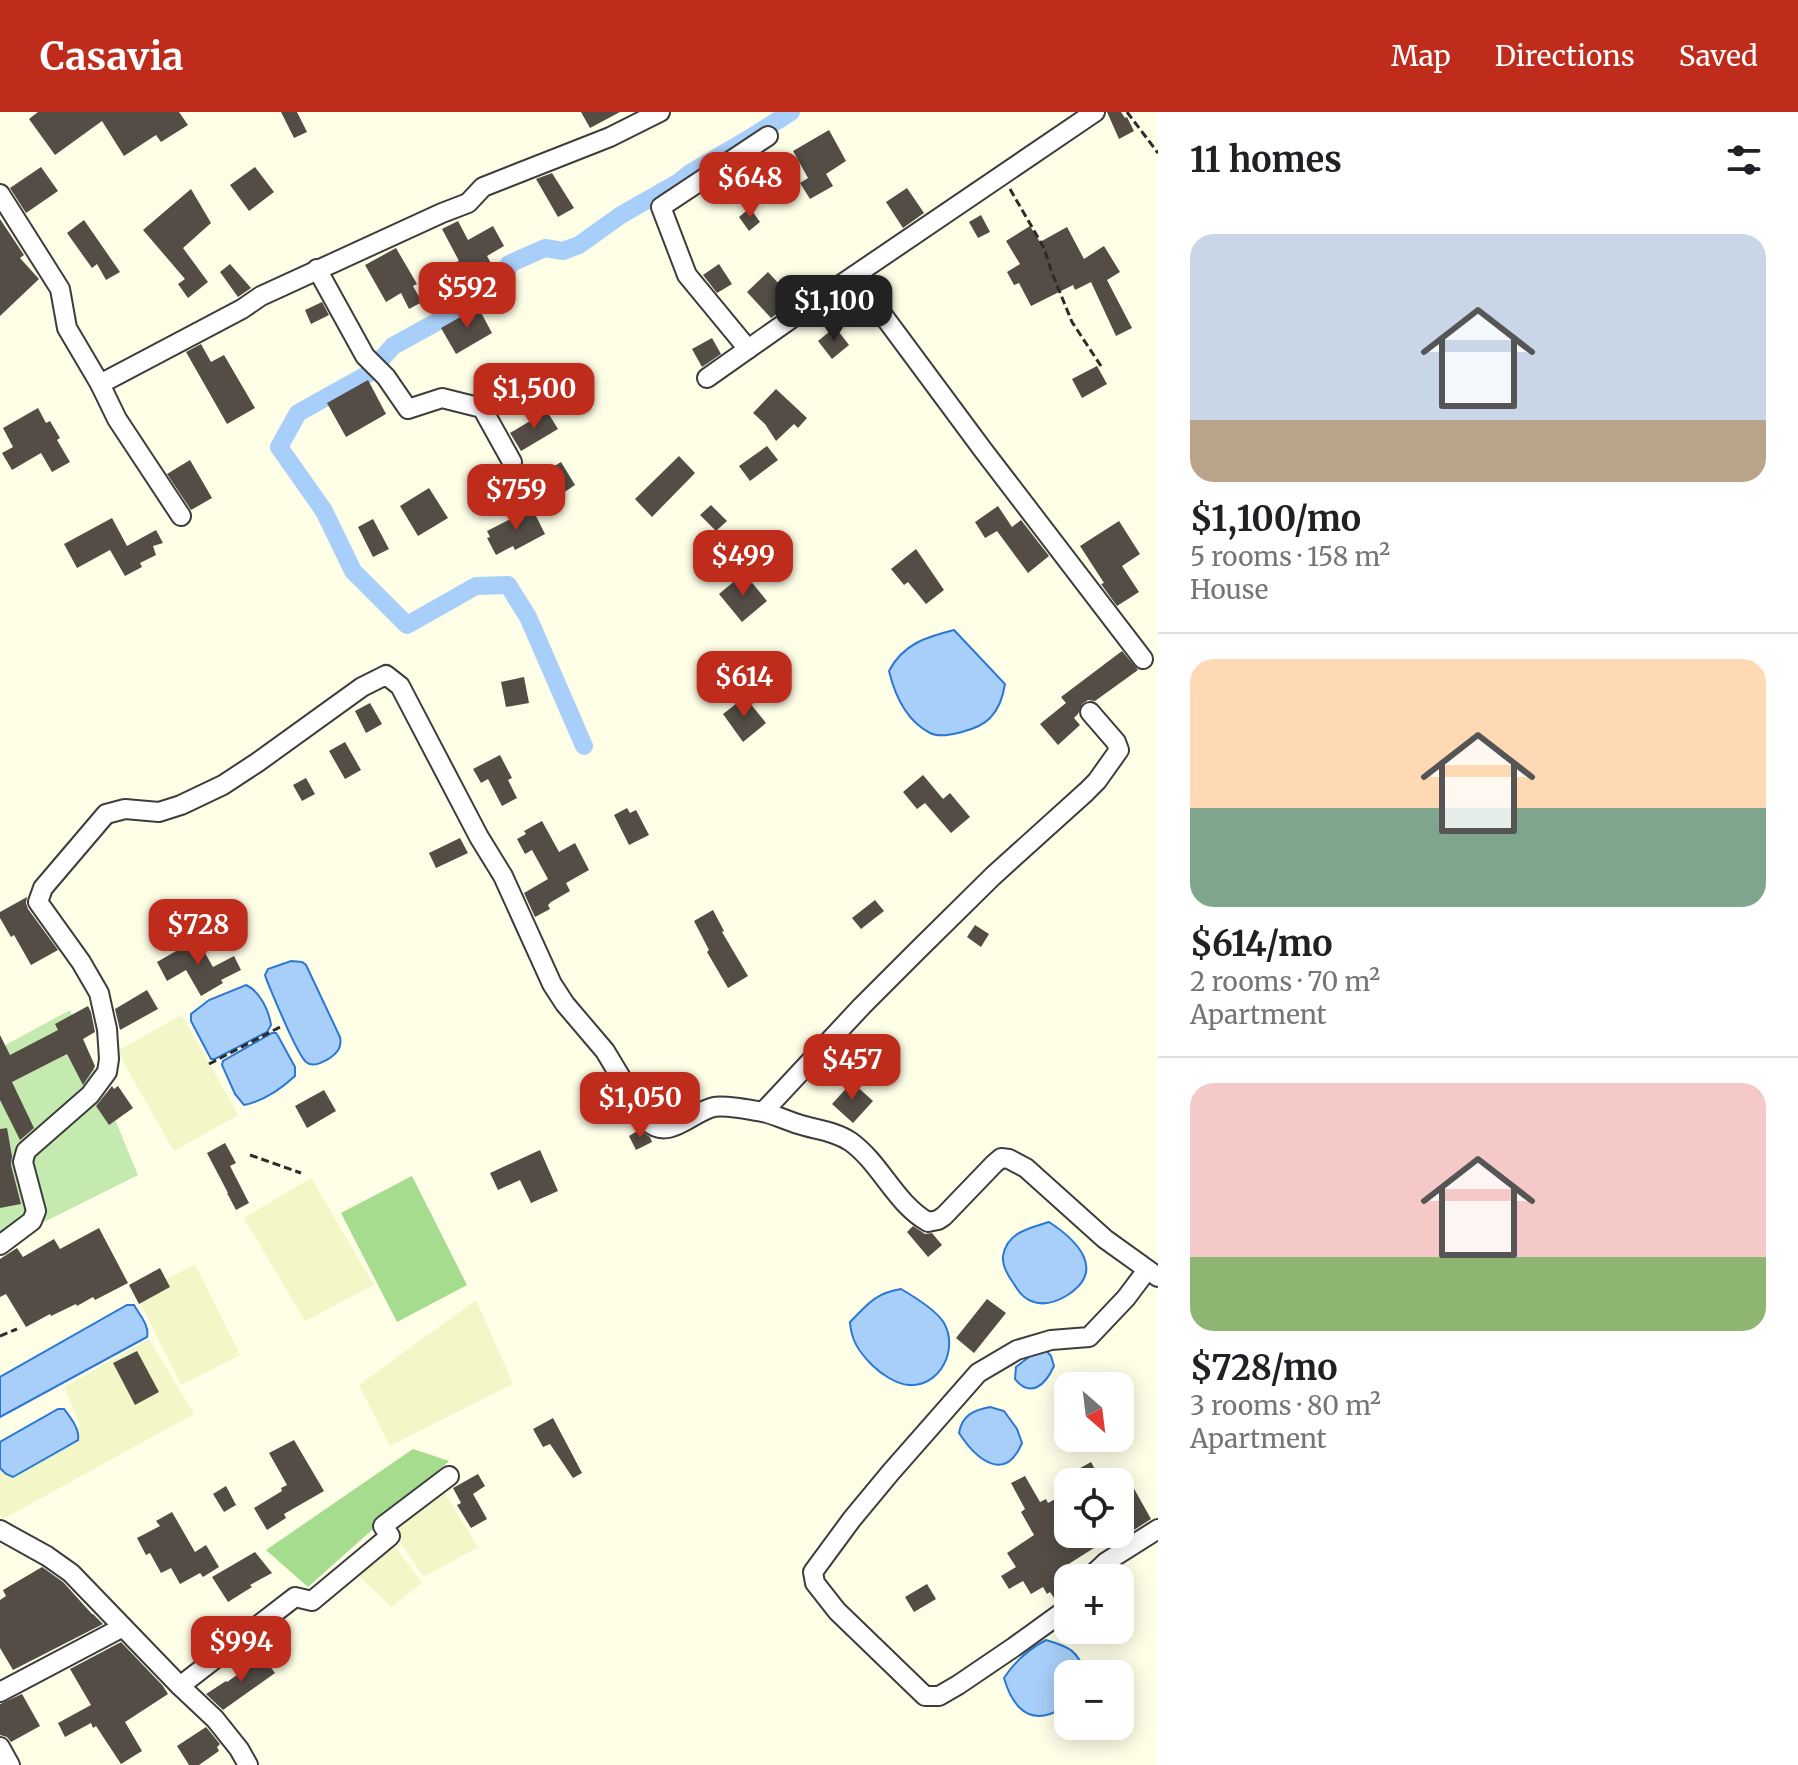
<!DOCTYPE html>
<html lang="en">
<head>
<meta charset="utf-8">
<style>
  :root { --surface:#fff; --page:#f2f2f2; --text:#202124; --muted:#757577; --line:#e0e0e0; --accent:#c02c1c }
  body { margin:0; font-family:Merriweather,serif; background:var(--page); color:var(--text); height:100vh; display:flex; flex-direction:column; font-size:30px; white-space:nowrap }
  * { box-sizing:border-box; margin:0 }
  p { font-size:26px; color:var(--muted) }
  .icon { flex:none; width:44px; height:44px; fill:none; stroke:currentColor; stroke-width:2; stroke-linecap:round; stroke-linejoin:round }
  .map { position:relative; flex:1; overflow:hidden }
  .drawer { display:flex; flex-direction:column; background:var(--surface); width:640px }
  .drawer>* { flex:none }
  .needle { width:52px; rotate:152deg }
  .tools { position:absolute; left:1054px; top:1260px; display:grid; gap:16px }
  .tools a { display:grid; place-items:center; width:80px; height:80px; border-radius:16px; background:var(--surface); box-shadow:0 4px 20px #0003; font-size:40px }
  .price { position:absolute; translate:-50% -68px; padding:0 18px; border-radius:16px; background:var(--accent); color:#fff; font-size:26px; line-height:52px; filter:drop-shadow(0 2px 4px #0008) }
  .price::after { content:''; position:absolute; left:50%; top:48px; width:24px; height:18px; margin-left:-12px; background:inherit; clip-path:polygon(0 0,100% 0,50% 100%) }
  .price.active { background:#222; color:#fff }
  ul { padding:0; list-style:none }
  li { display:grid; align-content:center; gap:16px; height:424px; padding:0 32px }
  li+li { border-top:2px solid var(--line) }
  li span { display:grid; place-items:center; height:248px; border-radius:24px; color:#555 }
  li>.icon { margin-inline-start:auto }
  span .icon { width:144px; height:144px; fill:#fffc; stroke-width:1 }
  li b { font-size:34px }
  h2 { display:flex; justify-content:space-between; align-items:center; height:96px; padding:0 32px; font-size:34px }
  header { display:flex; align-items:center; gap:48px; box-sizing:border-box; height:112px; padding:0 40px; background:var(--accent); color:#fff }
  header strong { font-size:38px }
  nav { display:flex; gap:44px; margin-inline-start:auto; font-size:28px }
  main { display:flex; flex:1; min-height:0 }
  .map>svg:first-child { display:block }
  .farmland { fill:#f3f6c6 }
  .green { fill:#c5eaaf }
  .forest { fill:#a5dc8e }
  .water { fill:#a8cff9; stroke:#2b78d4; stroke-width:2 }
  .lines { fill:none; stroke-linecap:round; stroke-linejoin:round }
  .canal { stroke:#a8cff9; stroke-width:18 }
  .building { fill:#534d46 }
  .minor-casing { stroke:#3d3d3d; stroke-width:22 }
  .path { stroke:#2c2c2c; stroke-width:3; stroke-dasharray:8 4; stroke-linecap:butt }
  .minor { stroke:#fff; stroke-width:18 }
</style>
</head>
<body>
<header>
<strong>Casavia</strong>
<nav><a>Map</a><a>Directions</a><a>Saved</a></nav>
</header>
<main>
<div class="map">
<svg width="1158" height="1653" viewBox="0 0 1158 1653">
  <rect width="100%" height="100%" fill="#fffee7"/>
  <g class="farmland">
    <polygon points="182,903 238,1003 174,1039 117,939"/>
    <polygon points="311,1066 374,1173 305,1209 244,1106"/>
    <polygon points="195,1152 240,1243 181,1273 137,1184"/>
    <polygon points="476,1188 513,1272 390,1334 359,1273"/>
    <polygon points="149,1227 194,1302 3,1407 0,1402 0,1359 80,1314 65,1275"/>
    <polygon points="442,1376 478,1435 424,1465 391,1417"/>
    <polygon points="391,1429 422,1471 391,1495 355,1460"/>
  </g>
  <polygon class="green" points="70,898 138,1063 0,1132 0,936"/>
  <g class="forest">
    <polygon points="412,1064 467,1173 397,1210 341,1101"/>
    <polygon points="413,1337 449,1349 308,1475 266,1438"/>
  </g>
  <g class="water">
    <path d="M 954,518 L 1005,572 C 1003,585 999,597 990,606 C 980,617 943,628 930,621 C 907,609 895,584 889,559 C 903,532 926,525 954,518 Z"/>
    <path d="M 291,849 L 302,850 L 306,853 L 340,925 C 342,935 338,940 330,946 C 323,950 313,956 306,950 C 296,941 274,885 267,869 L 265,863 L 268,857 Z"/>
    <path d="M 246,873 C 260,879 269,899 271,913 L 267,920 L 215,947 L 211,947 L 191,909 L 191,902 L 209,888 Z"/>
    <path d="M 272,921 L 276,921 L 278,924 L 295,955 L 295,964 C 281,977 263,989 244,993 L 235,982 L 222,953 L 223,949 Z"/>
    <path d="M 1049,1110 C 1078,1129 1107,1159 1066,1184 C 1056,1190 1043,1194 1031,1189 C 1023,1186 1018,1179 1014,1172 C 1008,1164 1002,1154 1003,1144 C 1007,1120 1030,1116 1049,1110 Z"/>
    <path d="M 901,1177 C 913,1184 937,1199 944,1211 C 959,1237 940,1275 909,1273 C 896,1272 881,1262 872,1253 C 859,1240 851,1228 850,1210 C 867,1193 875,1181 901,1177 Z"/>
    <path d="M 127,1193 L 134,1193 C 139,1202 150,1214 147,1225 L 0,1305 L 0,1265 Z"/>
    <path d="M 1045,1237 L 1051,1244 L 1054,1254 C 1046,1272 1031,1287 1015,1267 L 1016,1255 L 1034,1241 Z"/>
    <path d="M 990,1295 L 1004,1299 L 1017,1317 L 1022,1331 C 1005,1372 976,1347 959,1321 C 962,1303 974,1298 990,1295 Z"/>
    <path d="M 58,1297 L 64,1297 C 70,1305 80,1317 78,1328 L 13,1365 L 6,1362 L 0,1356 L 0,1330 Z"/>
    <path d="M 1046,1528 C 1070,1535 1077,1538 1086,1562 L 1068,1562 L 1068,1592 C 1063,1595 1056,1600 1050,1602 C 1023,1611 1010,1587 1004,1566 C 1015,1549 1029,1537 1046,1528 Z"/>
  </g>
  <g class="lines">
    <polyline class="canal" points="584,634 528,505 508,473 476,474 407,513 353,459 324,399 279,335 298,301 368,262 393,234 504,173 509,152 545,136 563,139 579,133 621,103 679,70 690,61 745,29 791,0"/>
  </g>
  <g class="building">
    <polygon points="38,0 179,0 188,13 161,30 156,23 124,44 102,9 55,43 29,7"/>
    <polygon points="281,0 297,0 307,20 294,26"/>
    <polygon points="581,0 620,0 590,16"/>
    <polygon points="1107,0 1121,0 1125,6 1127,5 1134,19 1119,27"/>
    <polygon points="829,18 846,49 826,62 833,74 810,87 800,71 808,66 793,39"/>
    <polygon points="41,55 58,79 26,101 10,76"/>
    <polygon points="255,55 274,80 249,99 230,73"/>
    <polygon points="552,61 574,96 558,105 536,67"/>
    <polygon points="907,76 924,101 903,116 886,90"/>
    <polygon points="191,77 211,111 183,136 208,170 188,186 178,172 185,167 143,118"/>
    <polygon points="750,96 760,110 749,119 739,105"/>
    <polygon points="981,103 990,120 978,126 969,110"/>
    <polygon points="0,107 24,143 20,146 39,167 0,204"/>
    <polygon points="84,108 120,160 106,168 97,152 92,156 67,121"/>
    <polygon points="458,109 468,128 493,114 504,134 487,144 500,168 476,181 456,150 459,149 442,117"/>
    <polygon points="1030,114 1040,130 1067,115 1084,147 1104,134 1120,160 1107,168 1132,216 1116,224 1091,170 1075,178 1073,173 1031,194 1019,171 1014,173 1007,160 1020,152 1006,129"/>
    <polygon points="396,136 417,172 413,174 422,190 409,197 401,181 386,190 365,153"/>
    <polygon points="230,152 251,176 238,185 220,160"/>
    <polygon points="719,152 732,172 717,181 703,163"/>
    <polygon points="768,160 795,189 771,206 747,180"/>
    <polygon points="322,190 329,203 311,212 305,198"/>
    <polygon points="478,195 492,221 456,242 441,216"/>
    <polygon points="835,215 849,233 832,247 818,229"/>
    <polygon points="712,226 721,242 702,255 692,237"/>
    <polygon points="201,232 211,250 224,243 255,296 227,312 186,240"/>
    <polygon points="1097,254 1107,272 1082,286 1072,267"/>
    <polygon points="368,268 386,302 346,325 327,291"/>
    <polygon points="776,277 807,306 798,316 794,312 776,329 765,312 753,301"/>
    <polygon points="38,296 46,311 50,309 60,326 57,328 70,350 52,360 41,341 12,358 2,341 13,335 3,316"/>
    <polygon points="547,299 558,317 521,339 510,321"/>
    <polygon points="767,334 778,348 750,369 739,354"/>
    <polygon points="679,344 695,361 652,405 635,387"/>
    <polygon points="190,348 212,386 191,398 167,362"/>
    <polygon points="561,350 575,373 560,383 545,360"/>
    <polygon points="429,376 448,406 418,424 400,394"/>
    <polygon points="711,393 727,409 716,419 700,403"/>
    <polygon points="998,394 1012,415 1021,408 1049,444 1028,461 997,419 985,426 975,410"/>
    <polygon points="532,396 545,422 515,438 513,434 496,443 487,426 490,425 487,419"/>
    <polygon points="112,406 127,434 156,418 163,431 153,434 156,443 140,451 142,455 125,464 110,438 77,456 64,432"/>
    <polygon points="373,407 389,437 373,445 358,415"/>
    <polygon points="1119,409 1140,442 1122,454 1139,480 1117,494 1101,472 1104,471 1080,434"/>
    <polygon points="916,437 944,478 926,492 908,470 904,473 891,457"/>
    <polygon points="744,461 767,489 742,510 719,482"/>
    <polygon points="1122,539 1138,558 1095,589 1088,588 1082,592 1078,602 1074,606 1080,613 1058,633 1040,612 1066,591 1061,585"/>
    <polygon points="524,565 529,591 506,595 501,570"/>
    <polygon points="745,585 766,611 743,630 723,602"/>
    <polygon points="370,591 382,612 366,621 355,599"/>
    <polygon points="345,630 361,658 345,667 329,639"/>
    <polygon points="500,643 512,666 508,668 517,686 502,694 488,667 481,671 473,657"/>
    <polygon points="923,663 943,687 950,681 970,705 951,721 925,691 917,697 903,680"/>
    <polygon points="306,666 315,682 302,689 293,673"/>
    <polygon points="627,696 630,701 636,698 649,723 629,733 614,703"/>
    <polygon points="542,709 559,740 575,731 589,758 566,771 570,779 551,790 548,793 550,797 535,805 524,781 548,767 532,738 525,742 517,727 526,722 524,719"/>
    <polygon points="460,726 468,741 436,756 429,741"/>
    <polygon points="27,785 26,791 28,797 58,838 31,853 14,823 11,825 0,806 0,800"/>
    <polygon points="875,788 884,799 861,817 852,806"/>
    <polygon points="713,798 724,819 722,820 748,864 728,876 707,840 709,838 694,809"/>
    <polygon points="975,813 989,822 981,835 967,825"/>
    <polygon points="197,827 213,855 234,844 241,858 221,868 223,871 201,884 186,858 167,869 157,850"/>
    <polygon points="147,878 158,897 120,918 115,897"/>
    <polygon points="88,894 91,900 95,920 83,927 95,954 93,958 83,973 67,942 12,970 34,1016 20,1028 0,988 0,923 10,943 58,918 55,912"/>
    <polygon points="852,970 873,989 853,1011 832,992"/>
    <polygon points="112,974 114,977 118,974 133,996 109,1013 96,994"/>
    <polygon points="324,978 336,999 307,1016 295,994"/>
    <polygon points="7,1016 12,1044 11,1053 21,1092 0,1096 0,1017"/>
    <polygon points="639,1018 650,1025 652,1030 636,1038 629,1024"/>
    <polygon points="225,1031 236,1051 230,1054 249,1091 236,1098 227,1081 228,1081 207,1041"/>
    <polygon points="540,1038 558,1079 531,1091 520,1068 498,1078 490,1061"/>
    <polygon points="913,1114 925,1122 932,1121 942,1133 928,1145 907,1120"/>
    <polygon points="99,1116 128,1171 95,1188 93,1185 77,1194 76,1192 51,1204 50,1202 26,1215 6,1182 0,1185 0,1147 17,1136 23,1145 54,1127 60,1137"/>
    <polygon points="160,1156 170,1175 139,1192 129,1173"/>
    <polygon points="987,1187 1006,1201 974,1241 956,1226"/>
    <polygon points="137,1239 159,1280 135,1293 113,1251"/>
    <polygon points="553,1306 582,1361 573,1366 550,1332 543,1335 533,1317"/>
    <polygon points="294,1328 324,1379 284,1402 286,1406 267,1418 254,1396 282,1379 281,1376 287,1373 269,1341"/>
    <polygon points="1091,1350 1102,1370 1078,1370 1073,1360"/>
    <polygon points="478,1362 485,1374 473,1382 487,1407 471,1416 457,1393 461,1391 453,1376"/>
    <polygon points="1025,1364 1040,1390 1046,1387 1048,1391 1068,1380 1068,1422 1116,1422 1064,1455 1068,1461 1068,1482 1056,1489 1050,1480 1047,1482 1043,1475 1031,1482 1023,1469 1009,1477 1001,1464 1016,1455 1007,1441 1034,1423 1021,1400 1025,1397 1011,1371"/>
    <polygon points="1132,1373 1151,1407 1120,1427 1120,1404 1128,1400 1126,1398 1129,1396 1120,1379"/>
    <polygon points="226,1374 236,1393 224,1400 213,1382"/>
    <polygon points="172,1400 195,1440 206,1433 219,1455 203,1465 200,1461 180,1472 171,1456 161,1461 150,1441 146,1443 137,1426 160,1414 156,1409"/>
    <polygon points="255,1440 272,1461 250,1473 252,1475 228,1490 212,1465"/>
    <polygon points="42,1455 63,1470 92,1502 93,1502 103,1512 13,1558 0,1536 0,1488 6,1484 3,1478"/>
    <polygon points="927,1472 936,1487 914,1500 905,1485"/>
    <polygon points="276,1515 282,1524 267,1534 269,1536 256,1545 250,1535"/>
    <polygon points="121,1530 163,1574 168,1582 125,1610 142,1639 121,1652 96,1614 93,1616 91,1611 65,1625 58,1611 91,1593 70,1557"/>
    <polygon points="263,1545 275,1561 223,1598 206,1582 226,1569 227,1570"/>
    <polygon points="22,1582 40,1614 11,1630 7,1625 0,1623 0,1592"/>
    <polygon points="206,1615 220,1632 217,1635 219,1639 199,1653 189,1653 177,1634"/>
  </g>
  <g class="lines">
    <g class="minor-casing">
      <g id="minor">
        <polyline points="0,82 60,177 67,216 100,272 242,197 261,184 442,101 468,91 483,75 610,25 660,0"/>
        <polyline points="317,157 365,244 386,265 408,297 442,286 482,296 512,350"/>
        <polyline points="854,164 983,338 1143,547"/>
        <polyline points="748,237 687,163 661,95 768,24"/>
        <polyline points="707,266 805,197 1095,0"/>
        <polyline points="100,272 117,307 181,404"/>
        <polyline points="763,1000 862,894 918,838 993,764 1086,680 1097,669 1119,638 1116,630 1090,600"/>
        <path d="M 0,1133 L 32,1109 L 36,1099 L 23,1050 L 26,1039 L 90,983 L 107,960 L 109,947 L 107,917 L 99,881 L 81,850 L 38,790 L 43,776 L 106,702 L 125,697 L 159,700 L 181,693 L 223,673 L 258,650 L 362,575 L 386,563 L 400,574 L 479,725 L 503,764 L 552,872 L 565,892 L 605,939 L 647,1009 C 669,1030 691,1000 714,995 C 723,993 752,998 763,1000 C 775,1003 786,1008 798,1012 C 816,1018 835,1019 851,1030 C 881,1052 895,1091 928,1110 L 938,1108 L 944,1104 L 994,1052 L 1001,1046 L 1009,1047 L 1026,1056 L 1105,1127 L 1158,1165"/>
        <polyline points="0,1418 47,1444 71,1461 180,1574 215,1607 239,1637 248,1653"/>
        <polyline points="1089,1466 1106,1450 1158,1417"/>
        <polyline points="1068,1496 1014,1535 958,1573 939,1584 925,1584 837,1499 815,1471 813,1460 852,1407 891,1360 978,1261 1017,1238 1051,1228 1089,1225 1126,1186 1147,1158"/>
        <polyline points="180,1574 295,1485 312,1489 390,1424 383,1414 449,1364"/>
        <polyline points="0,1580 123,1515"/>
        <polyline points="0,1635 10,1653"/>
      </g>
    </g>
    <g class="path">
      <polyline points="1127,0 1158,41"/>
      <polyline points="1010,77 1044,136 1052,161 1072,210 1101,254"/>
      <polyline points="209,952 282,914"/>
      <polyline points="250,1043 301,1061"/>
      <polyline points="0,1224 17,1217"/>
    </g>
    <use href="#minor" class="minor"/>
  </g>
</svg>
<div class="tools">
<a><svg class="needle" viewBox="-14 -14 28 28"><path d="M0-13l5 13h-10z" fill="#e53935"/><path d="M0 13l5-13h-10z" fill="#757577"/></svg></a>
<a><svg class="icon" aria-label="locate" viewBox="0 0 24 24"><circle cx="12" cy="12" r="6"/><path d="M12 2v4M12 18v4M2 12h4M18 12h4"/></svg></a>
<a>+</a>
<a>−</a>
</div>
<b class="price" style="left:750px;top:108px">$648</b>
<b class="price" style="left:467px;top:218px">$592</b>
<b class="price active" style="left:834px;top:231px">$1,100</b>
<b class="price" style="left:534px;top:319px">$1,500</b>
<b class="price" style="left:516px;top:420px">$759</b>
<b class="price" style="left:743px;top:486px">$499</b>
<b class="price" style="left:744px;top:607px">$614</b>
<b class="price" style="left:198px;top:855px">$728</b>
<b class="price" style="left:852px;top:990px">$457</b>
<b class="price" style="left:640px;top:1028px">$1,050</b>
<b class="price" style="left:241px;top:1572px">$994</b>
</div>
<section class="drawer">
<h2>11 homes<svg class="icon" aria-label="filters" viewBox="0 0 24 24"><path d="M4 7h16M4 17h16"/><circle cx="9" cy="7" r="2"/><circle cx="15" cy="17" r="2"/></svg></h2>
<ul>
<li><span style="background:linear-gradient(#c9d6e8 75%,#b9a48a 0)"><svg class="icon" aria-label="home" viewBox="0 0 24 24"><path d="M3 11l9-7 9 7M6 9v11h12V9"/></svg></span><div><b>$1,100/mo</b><p>5 rooms · 158 m²</p><p>House</p></div></li>
<li><span style="background:linear-gradient(#ffd9b3 60%,#7fa58c 0)"><svg class="icon" aria-label="home" viewBox="0 0 24 24"><path d="M3 11l9-7 9 7M6 9v11h12V9"/></svg></span><div><b>$614/mo</b><p>2 rooms · 70 m²</p><p>Apartment</p></div></li>
<li><span style="background:linear-gradient(#f6c9c9 70%,#8fb573 0)"><svg class="icon" aria-label="home" viewBox="0 0 24 24"><path d="M3 11l9-7 9 7M6 9v11h12V9"/></svg></span><div><b>$728/mo</b><p>3 rooms · 80 m²</p><p>Apartment</p></div></li>
</ul>
</section>
</main>
</body>
</html>
